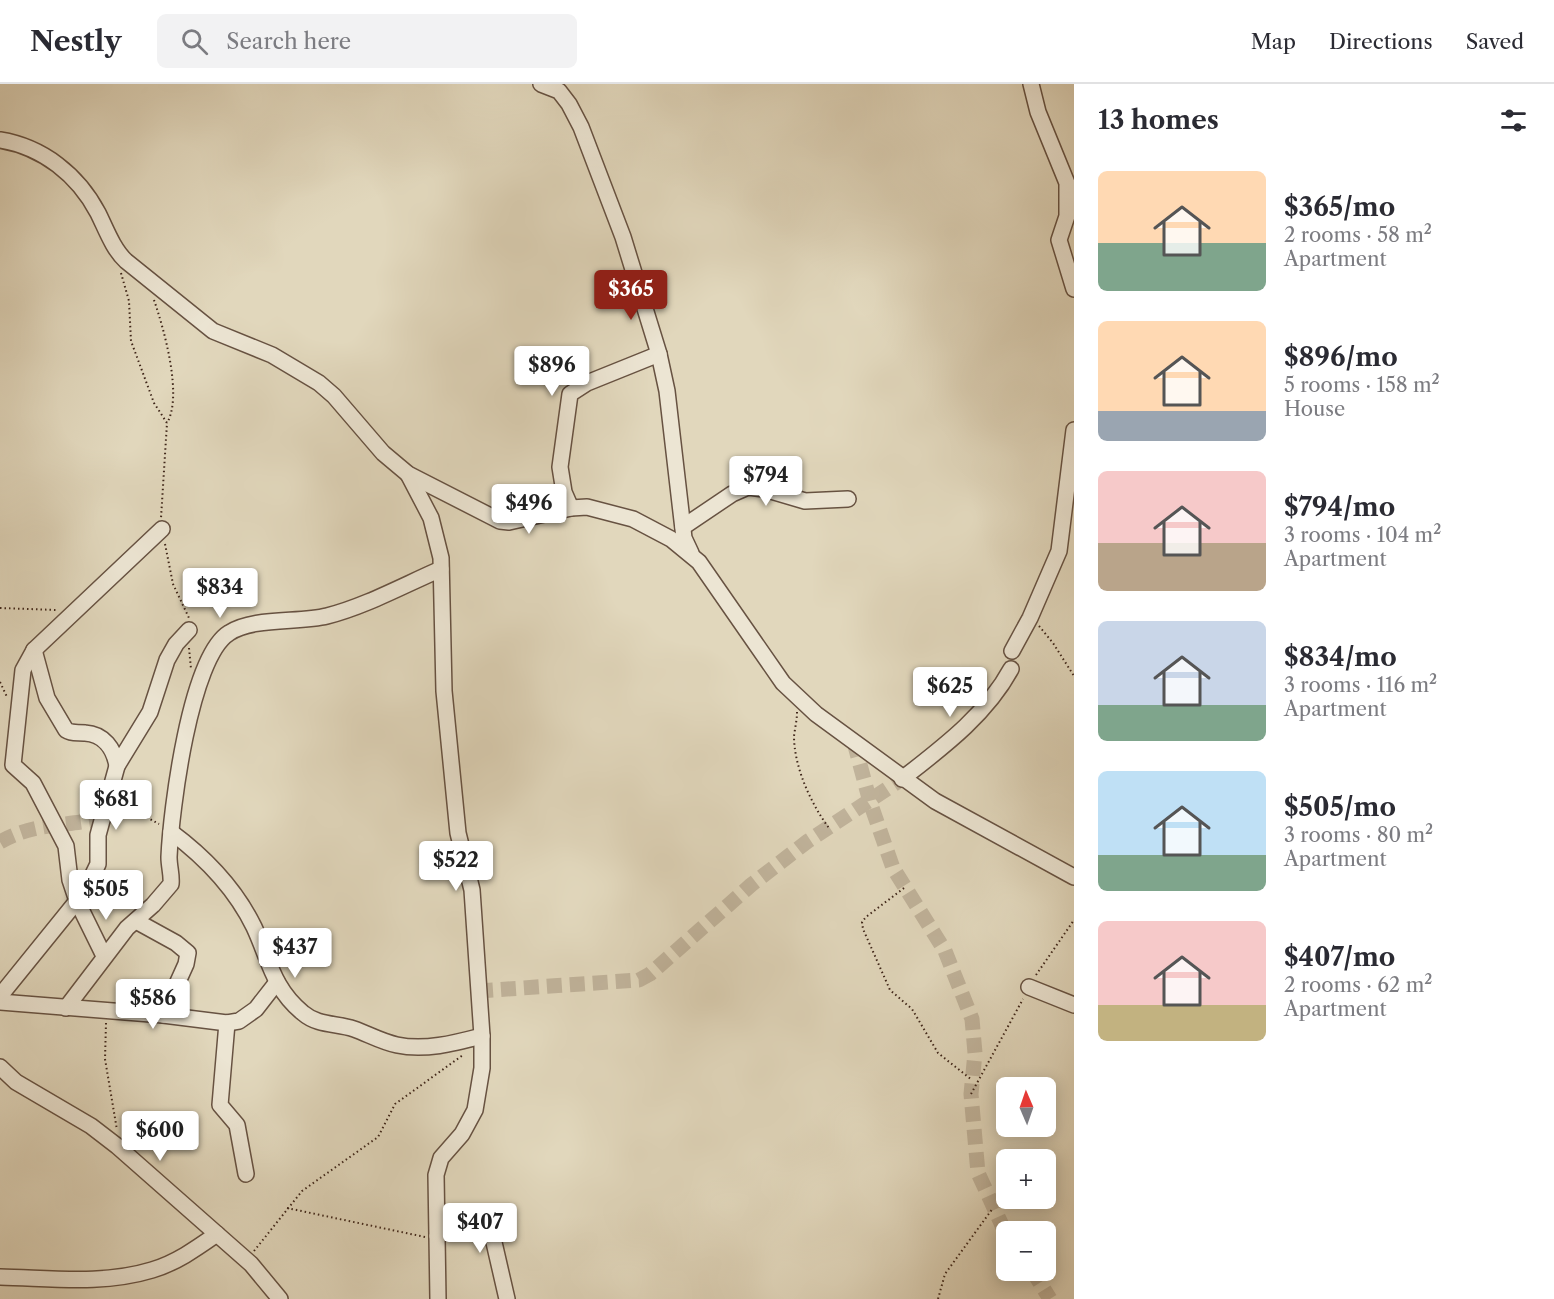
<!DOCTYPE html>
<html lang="en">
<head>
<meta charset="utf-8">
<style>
  :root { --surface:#fff; --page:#f2f2f3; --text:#2b2b33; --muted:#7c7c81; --line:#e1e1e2; --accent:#8f2418 }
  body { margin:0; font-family:"Libre Caslon Text",serif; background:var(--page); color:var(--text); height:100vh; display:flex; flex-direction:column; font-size:22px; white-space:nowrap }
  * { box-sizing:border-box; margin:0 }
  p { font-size:20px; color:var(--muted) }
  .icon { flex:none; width:33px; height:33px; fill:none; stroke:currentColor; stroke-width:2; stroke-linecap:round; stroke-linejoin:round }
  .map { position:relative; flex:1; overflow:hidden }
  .details { display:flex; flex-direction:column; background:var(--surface); width:480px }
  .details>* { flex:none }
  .needle { width:39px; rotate:358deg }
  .buttons { position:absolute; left:996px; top:993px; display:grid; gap:12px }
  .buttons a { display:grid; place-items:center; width:60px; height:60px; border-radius:9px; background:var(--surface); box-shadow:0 3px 15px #0003; font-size:30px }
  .price { position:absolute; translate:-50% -51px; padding:0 14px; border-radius:6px; background:#fff; color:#222; font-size:20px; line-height:39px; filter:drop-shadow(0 2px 3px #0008) }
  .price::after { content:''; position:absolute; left:50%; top:36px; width:18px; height:14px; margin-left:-9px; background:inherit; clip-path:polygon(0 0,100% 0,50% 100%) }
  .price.on { background:var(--accent); color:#fff }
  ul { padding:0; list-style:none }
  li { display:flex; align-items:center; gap:18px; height:150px; padding:0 24px }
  li span { display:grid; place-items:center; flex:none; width:168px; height:120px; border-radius:9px; color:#555 }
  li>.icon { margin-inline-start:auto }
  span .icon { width:72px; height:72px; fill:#fffc; stroke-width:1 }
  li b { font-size:26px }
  h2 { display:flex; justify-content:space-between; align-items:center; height:72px; padding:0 24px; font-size:26px }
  header { display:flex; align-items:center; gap:36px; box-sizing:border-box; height:84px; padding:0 30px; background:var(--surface); border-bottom:2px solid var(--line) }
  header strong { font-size:28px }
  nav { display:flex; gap:33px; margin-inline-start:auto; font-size:21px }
  .search { width:420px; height:54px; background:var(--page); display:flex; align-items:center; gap:15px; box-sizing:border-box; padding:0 21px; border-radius:9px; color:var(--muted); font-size:22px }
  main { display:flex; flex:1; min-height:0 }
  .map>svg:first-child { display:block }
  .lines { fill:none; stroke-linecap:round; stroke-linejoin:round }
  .minor-tunnel { stroke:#c0b39b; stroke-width:15; stroke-dasharray:15 8; stroke-linecap:butt }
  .minor-casing { stroke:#675242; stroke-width:18 }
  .path { stroke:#3e2519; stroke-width:2; stroke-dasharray:1.5 3; stroke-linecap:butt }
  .minor { stroke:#ece5d3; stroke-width:15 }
</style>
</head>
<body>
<header>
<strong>Nestly</strong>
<div class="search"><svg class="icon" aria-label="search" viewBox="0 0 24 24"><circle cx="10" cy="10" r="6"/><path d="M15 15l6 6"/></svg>Search here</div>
<nav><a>Map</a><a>Directions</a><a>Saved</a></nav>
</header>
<main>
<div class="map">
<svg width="1074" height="1215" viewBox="0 0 1074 1215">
  <rect width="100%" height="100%" fill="#e1d7bc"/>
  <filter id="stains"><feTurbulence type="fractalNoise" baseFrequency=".00333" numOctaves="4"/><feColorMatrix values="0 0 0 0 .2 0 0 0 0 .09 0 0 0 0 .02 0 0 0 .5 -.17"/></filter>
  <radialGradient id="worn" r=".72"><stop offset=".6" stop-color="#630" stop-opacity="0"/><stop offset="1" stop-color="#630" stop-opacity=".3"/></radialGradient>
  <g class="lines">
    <g class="minor-tunnel">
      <polyline points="854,658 870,718 893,784 945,867 972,935 975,969 971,1010 978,1089 1006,1150"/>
      <path d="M 0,758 C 35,738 65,743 102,734"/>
      <polyline points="478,907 639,896 650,890 751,801 808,757 902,695"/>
      <polyline points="1032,1186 1050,1215"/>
    </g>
    <g class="minor-casing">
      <g id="minor">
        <polyline points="541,0 559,7 569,20 581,43 623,153 659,270 667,307 684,454 691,469"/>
        <polyline points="1031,0 1038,28 1067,99 1067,132 1059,156 1074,205"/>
        <path d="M 0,56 C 43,63 78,91 98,129 C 106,145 113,165 126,177 L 213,247 L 272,271 L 319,299 L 334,312 L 383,369 L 408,390 L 500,437 L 509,438 L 571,424 L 587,423 L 633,435 L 671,455 L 699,478 L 783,599 L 816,630 L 935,717 L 1074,793"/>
        <polyline points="408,390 431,434 441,474 444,607 458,749 472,806 482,952 482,984 475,1026 462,1050 441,1074 436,1091 438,1215"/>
        <polyline points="571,424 564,408 560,383 570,310 587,299 659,270"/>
        <polyline points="683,443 732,410 748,403 764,405 805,417 848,415"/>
        <path d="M 34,566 L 47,614 L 66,646 C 72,650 78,648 85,649 C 104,650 114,665 117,682"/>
        <polyline points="1012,567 1030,534 1059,467 1074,346"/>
        <path d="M 902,695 C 943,663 986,631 1011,585"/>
        <path d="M 171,748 C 206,774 235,804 254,843 C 269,875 273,905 303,929 C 318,942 337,939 354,945 C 368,950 382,958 397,961 C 425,967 455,959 482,952"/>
        <polyline points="136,837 176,859 188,869 186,880 163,931"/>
        <polyline points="104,872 77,817 70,796 66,762 33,699 13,681 23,586 34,566 162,445"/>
        <polyline points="1029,903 1074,921"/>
        <polyline points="0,912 85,807 98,780 98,751 117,682 150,628 167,576 176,560 189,546"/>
        <polyline points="0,918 163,931 227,939 239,937 256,925 277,898"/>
        <path d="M 66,924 L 127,844 L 153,821 L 171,800 C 172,791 169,783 169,773 C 171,727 190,573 229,549 C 253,533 299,539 327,532 C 366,522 404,501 441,485"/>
        <polyline points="227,939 220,1021 237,1041 246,1090"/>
        <polyline points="0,983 16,998 91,1042 117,1062 251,1180 280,1215"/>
        <path d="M 437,1152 C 452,1143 467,1140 485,1137 L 490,1141 L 507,1215"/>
        <path d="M 0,1193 C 51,1194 103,1201 152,1186 C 176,1179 197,1164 217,1150"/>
      </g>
    </g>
    <g class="path">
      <polyline points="121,189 129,217 131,257 154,319 167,339 161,434"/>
      <path d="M 154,216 C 164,245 183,312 167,339"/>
      <polyline points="165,460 173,500 189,534"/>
      <polyline points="0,524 56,526"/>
      <polyline points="1039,542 1053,559 1074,592"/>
      <polyline points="189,564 191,585"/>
      <polyline points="0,598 7,613"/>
      <path d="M 797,628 C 797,636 795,644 794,652 C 794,683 811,720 829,744"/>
      <polyline points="119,718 159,740"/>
      <polyline points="904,804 866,833 862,838 863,845 890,906 912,925 938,969 972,996"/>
      <polyline points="1036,891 1074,836"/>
      <polyline points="106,939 105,975 117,1046"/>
      <polyline points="971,1010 1023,915"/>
      <polyline points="287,1124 425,1153"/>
      <polyline points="254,1167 302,1107 378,1053 395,1020 463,971"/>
      <polyline points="938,1215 945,1190 993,1124"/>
    </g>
    <use href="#minor" class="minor"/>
  </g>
  <rect width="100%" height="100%" filter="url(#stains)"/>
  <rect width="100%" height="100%" fill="url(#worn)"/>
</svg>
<div class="buttons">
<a><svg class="needle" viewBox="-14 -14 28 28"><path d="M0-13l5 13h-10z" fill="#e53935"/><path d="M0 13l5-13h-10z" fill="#7c7c81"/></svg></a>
<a>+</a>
<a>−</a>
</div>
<b class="price on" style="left:631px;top:237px">$365</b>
<b class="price" style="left:552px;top:313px">$896</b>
<b class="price" style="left:766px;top:423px">$794</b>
<b class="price" style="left:529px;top:451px">$496</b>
<b class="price" style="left:220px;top:535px">$834</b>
<b class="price" style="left:950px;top:634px">$625</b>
<b class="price" style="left:116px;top:747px">$681</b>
<b class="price" style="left:456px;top:808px">$522</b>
<b class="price" style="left:106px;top:837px">$505</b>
<b class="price" style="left:295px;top:895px">$437</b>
<b class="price" style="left:153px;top:946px">$586</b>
<b class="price" style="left:160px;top:1078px">$600</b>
<b class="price" style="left:480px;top:1170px">$407</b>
</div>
<section class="details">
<h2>13 homes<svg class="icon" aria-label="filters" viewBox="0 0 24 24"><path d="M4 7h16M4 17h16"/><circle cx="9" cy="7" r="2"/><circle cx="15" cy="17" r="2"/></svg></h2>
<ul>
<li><span style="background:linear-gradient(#ffd9b3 60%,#7fa58c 0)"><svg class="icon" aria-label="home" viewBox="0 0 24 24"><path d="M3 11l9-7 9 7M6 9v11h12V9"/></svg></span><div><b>$365/mo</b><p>2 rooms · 58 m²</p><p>Apartment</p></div></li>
<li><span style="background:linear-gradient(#ffd9b3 75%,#9aa5b1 0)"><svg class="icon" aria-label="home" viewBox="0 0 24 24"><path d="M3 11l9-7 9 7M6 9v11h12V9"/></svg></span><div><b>$896/mo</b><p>5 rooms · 158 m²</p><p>House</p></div></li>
<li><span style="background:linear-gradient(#f6c9c9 60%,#b9a48a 0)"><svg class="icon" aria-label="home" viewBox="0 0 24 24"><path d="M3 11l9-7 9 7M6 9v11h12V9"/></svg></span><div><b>$794/mo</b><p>3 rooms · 104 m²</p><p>Apartment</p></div></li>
<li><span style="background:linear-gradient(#c9d6e8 70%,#7fa58c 0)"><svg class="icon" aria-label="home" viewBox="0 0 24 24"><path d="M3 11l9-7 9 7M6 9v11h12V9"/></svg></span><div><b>$834/mo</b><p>3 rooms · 116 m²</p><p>Apartment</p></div></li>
<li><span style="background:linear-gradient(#bfe0f5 70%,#7fa58c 0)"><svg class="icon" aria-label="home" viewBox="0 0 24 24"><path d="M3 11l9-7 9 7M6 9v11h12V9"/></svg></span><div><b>$505/mo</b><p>3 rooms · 80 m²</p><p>Apartment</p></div></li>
<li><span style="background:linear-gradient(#f6c9c9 70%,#c2b280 0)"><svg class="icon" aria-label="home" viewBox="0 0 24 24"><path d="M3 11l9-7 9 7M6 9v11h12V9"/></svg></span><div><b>$407/mo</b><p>2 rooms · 62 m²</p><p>Apartment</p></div></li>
</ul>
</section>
</main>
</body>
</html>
